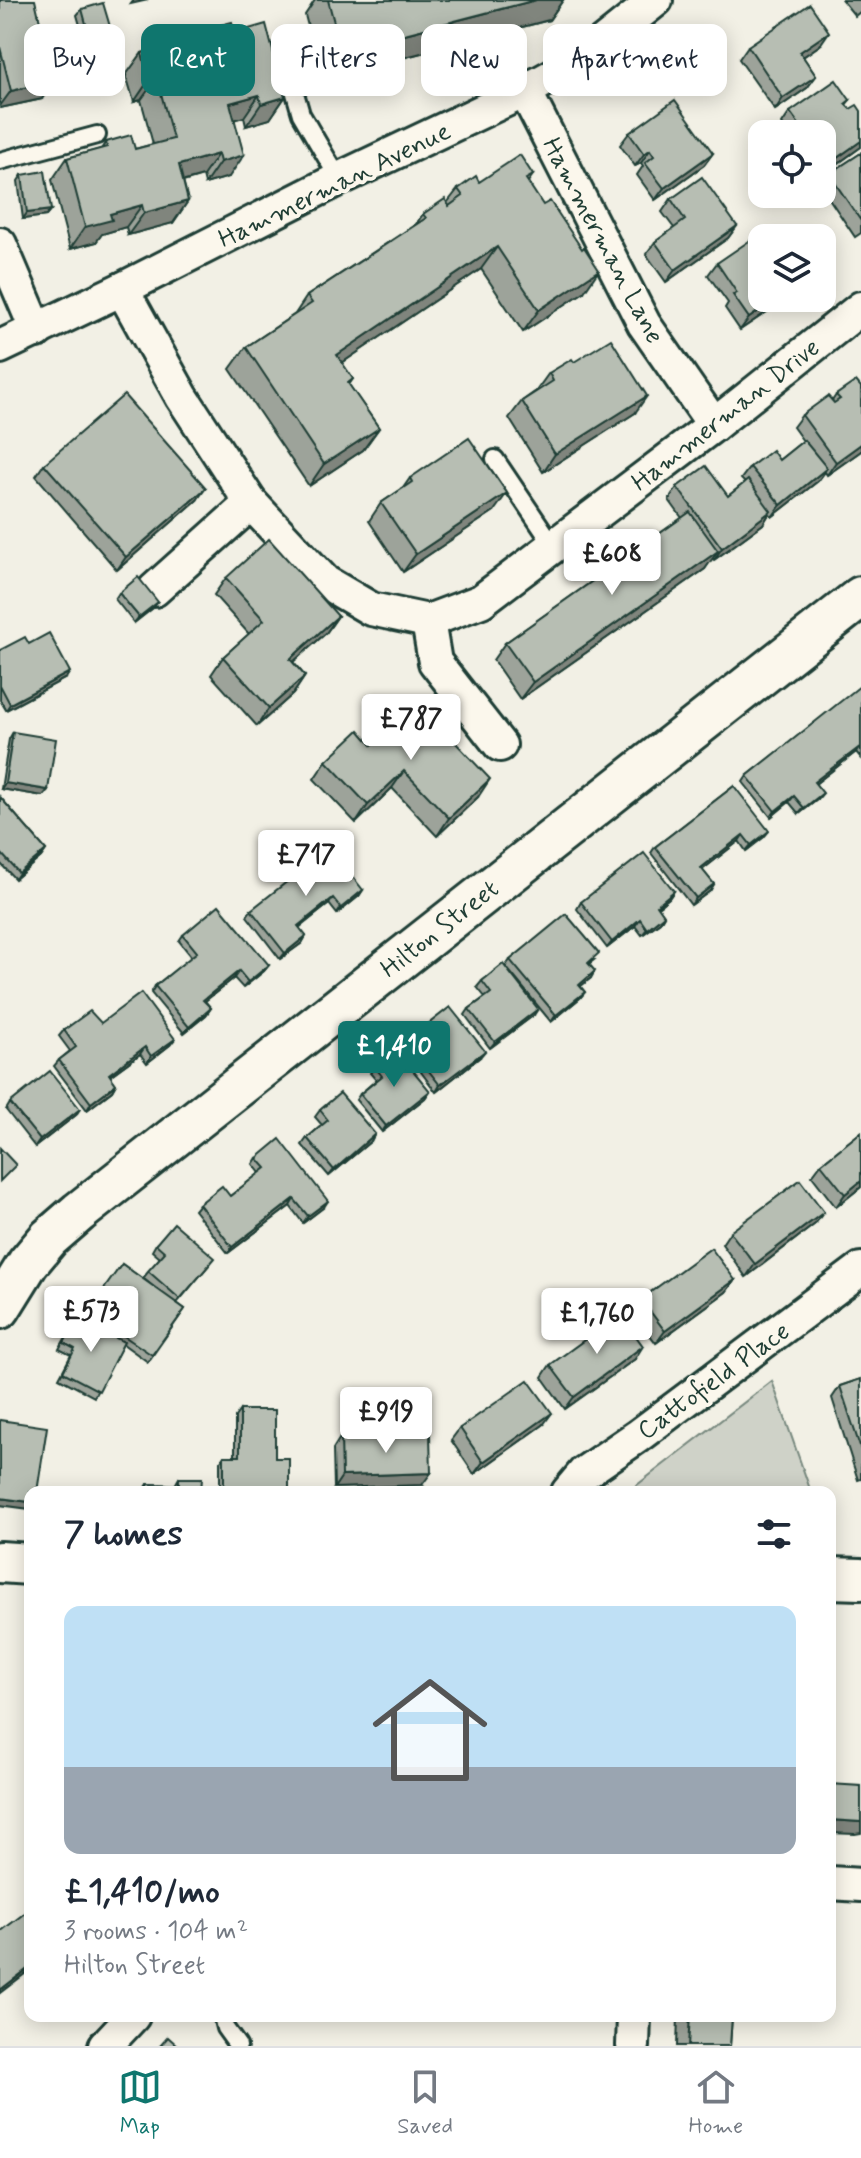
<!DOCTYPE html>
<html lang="en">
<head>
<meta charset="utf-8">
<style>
  :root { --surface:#fff; --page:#f2f2f3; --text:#1f2937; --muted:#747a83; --line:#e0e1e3; --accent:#0f766e }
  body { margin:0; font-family:Mynerve,sans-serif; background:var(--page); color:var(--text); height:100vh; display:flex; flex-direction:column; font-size:30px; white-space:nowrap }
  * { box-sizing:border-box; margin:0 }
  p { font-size:26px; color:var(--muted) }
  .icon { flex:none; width:44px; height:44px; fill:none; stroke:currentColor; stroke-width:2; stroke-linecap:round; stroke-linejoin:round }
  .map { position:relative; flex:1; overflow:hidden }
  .panel { position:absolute; left:24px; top:1486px; width:812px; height:536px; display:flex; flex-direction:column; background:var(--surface); border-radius:16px; box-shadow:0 4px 20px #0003 }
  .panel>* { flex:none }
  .banner { position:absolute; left:24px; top:24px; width:814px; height:72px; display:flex; gap:16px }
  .fabs { position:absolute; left:748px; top:120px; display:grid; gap:16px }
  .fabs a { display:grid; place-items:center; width:88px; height:88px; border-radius:16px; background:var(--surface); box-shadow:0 4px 20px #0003; font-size:40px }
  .price { position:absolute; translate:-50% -68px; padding:0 18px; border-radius:8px; background:#fff; color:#222; font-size:26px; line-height:52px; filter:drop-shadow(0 2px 4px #0008) }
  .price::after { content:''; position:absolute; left:50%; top:48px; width:24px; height:18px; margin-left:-12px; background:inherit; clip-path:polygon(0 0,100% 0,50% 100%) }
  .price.active { background:var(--accent); color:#fff }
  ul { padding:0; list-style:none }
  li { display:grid; align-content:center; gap:16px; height:424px; padding:0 40px }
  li+li { border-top:2px solid var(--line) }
  li span { display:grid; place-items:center; height:248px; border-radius:16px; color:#555 }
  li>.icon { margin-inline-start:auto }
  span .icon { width:144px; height:144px; fill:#fffc; stroke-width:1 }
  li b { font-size:34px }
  h2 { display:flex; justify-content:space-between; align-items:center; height:96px; padding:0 40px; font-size:34px }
  .tag { padding:0 28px; border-radius:16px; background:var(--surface); box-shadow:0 4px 20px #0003; font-size:28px; line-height:72px }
  .tag.active { background:var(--accent); color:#fff }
  .menu { display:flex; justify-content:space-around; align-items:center; height:112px; border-top:2px solid var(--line); background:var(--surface); font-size:22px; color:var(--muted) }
  .menu a { display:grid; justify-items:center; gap:4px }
  .menu .active { color:var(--accent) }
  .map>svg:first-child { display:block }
  .green { fill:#cfd2c8; stroke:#77887e; stroke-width:2 }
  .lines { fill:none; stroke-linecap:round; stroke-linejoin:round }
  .service-casing { stroke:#1f3d34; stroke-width:22 }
  .minor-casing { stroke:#1f3d34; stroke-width:38 }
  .tertiary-casing { stroke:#1f3d34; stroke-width:46 }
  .service { stroke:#fbf7ec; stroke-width:16 }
  .minor { stroke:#fbf7ec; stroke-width:32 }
  .tertiary { stroke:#fbf7ec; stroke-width:40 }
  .wall { fill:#9da39a; stroke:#1f3d34; stroke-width:2 }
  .shaded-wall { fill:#80857d; stroke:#1f3d34; stroke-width:2 }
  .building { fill:#b7beb3; stroke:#1f3d34; stroke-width:2 }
  .labels { text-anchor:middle; stroke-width:8; stroke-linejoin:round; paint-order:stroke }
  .street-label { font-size:26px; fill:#1f3d34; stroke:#fbf7ec }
</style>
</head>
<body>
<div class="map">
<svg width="861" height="2046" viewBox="0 0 861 2046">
  <rect width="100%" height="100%" fill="#f2f0e5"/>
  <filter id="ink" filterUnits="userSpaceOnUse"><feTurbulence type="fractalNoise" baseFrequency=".0125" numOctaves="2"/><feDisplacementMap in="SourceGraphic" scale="16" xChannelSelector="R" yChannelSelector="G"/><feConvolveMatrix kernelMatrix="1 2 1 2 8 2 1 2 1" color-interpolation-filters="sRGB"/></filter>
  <g filter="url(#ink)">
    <polygon class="green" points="772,1381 811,1492 628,1492"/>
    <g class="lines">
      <g class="service-casing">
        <g id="service">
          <polyline points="282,48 301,114 339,179"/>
          <polyline points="0,161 97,135"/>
          <polyline points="495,459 553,545"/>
          <polyline points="222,2016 225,2028 238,2046"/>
        </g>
      </g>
      <g class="minor-casing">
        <g id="minor">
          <polyline points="525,91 644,324 714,425"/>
          <polyline points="0,244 37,331"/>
          <polyline points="122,289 182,397 251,503 325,582 371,609 428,621 481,601 714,425 861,308"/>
          <polyline points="0,347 122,289 339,179 525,91 581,60 656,0"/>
          <polyline points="154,590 251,503"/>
          <polyline points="428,621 435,662 500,745"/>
          <polyline points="568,1492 584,1473 638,1436 861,1269"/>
          <polyline points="830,1883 861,1885"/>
          <polyline points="105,2046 133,2016"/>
          <polyline points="633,2046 634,2016"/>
        </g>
      </g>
      <g class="tertiary-casing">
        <g id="tertiary">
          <polyline points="0,1308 28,1263 49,1238 79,1212 861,597"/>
          <polyline points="0,1562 30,1564"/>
          <polyline points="830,1578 861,1579"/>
        </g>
      </g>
      <use href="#service" class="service"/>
      <use href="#minor" class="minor"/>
      <use href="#tertiary" class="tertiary"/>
    </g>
    <g class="wall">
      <polygon points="0,0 42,99 0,108"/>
      <polygon points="315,0 563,0 549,20 348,72 343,79 323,84 305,15"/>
      <polygon points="842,0 861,0 861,11 855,16"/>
      <polygon points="82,9 114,40 110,47 88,53 77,15"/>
      <polygon points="197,31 235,33 285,97 270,119 246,126 244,117 235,119 229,177 205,184 203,176 183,182 188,201 173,223 128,235 126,227 102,234 96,242 70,249 52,180 67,158 101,149 106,142 135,149 153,144 141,100 134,102 126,75 142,53 191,40"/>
      <polygon points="820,45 803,57 816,76 807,88 775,110 739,59 748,46"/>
      <polygon points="850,100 846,105 861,147 822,175 822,134 789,134 782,124 790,112"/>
      <polygon points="629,133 713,153 704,165 655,200 637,175 643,166 641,163 635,166 620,145"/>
      <polygon points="861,153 861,233 855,237 822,188 822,185 829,174"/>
      <polygon points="22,175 51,210 46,216 23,219 18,181"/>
      <polygon points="533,175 528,182 584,292 523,332 481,269 342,363 353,379 349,385 379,428 363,450 309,486 230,369 246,347 295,314 307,296 416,224 423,214 447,203 458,189 479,182"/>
      <polygon points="671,199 737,226 728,238 666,282 646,254 655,242 674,228 662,212"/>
      <polygon points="717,263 762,298 785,298 783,301 740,330 725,308 728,303 708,275"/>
      <polygon points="549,373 635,413 543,472 509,418 522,401 536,391"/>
      <polygon points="861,387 861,451 827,475 825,472 818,481 772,517 769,514 763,524 714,560 712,558 705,569 520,699 493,660 505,643 682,518 669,500 677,487 728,496 745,483 741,479 750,467 779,460 803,441 793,427 802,415 832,401 836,395"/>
      <polygon points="44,464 197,500 117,570 36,476"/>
      <polygon points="410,478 494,511 403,572 369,521 381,503 403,488"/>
      <polygon points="226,578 338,616 326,633 293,662 305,676 293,694 257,726 211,675 223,657 249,634 214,595"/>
      <polygon points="119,593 153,608 134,623 115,599"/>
      <polygon points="29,644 66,678 6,710 0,700 0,650"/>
      <polygon points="861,687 861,758 856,752 815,784 818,799 799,814 789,802 771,817 743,782 747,776"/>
      <polygon points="13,732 48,790 43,796 1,789 9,739"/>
      <polygon points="372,745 478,797 437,836 392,788 356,823 314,779 326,761"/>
      <polygon points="734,786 764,837 746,851 739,841 702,870 714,884 710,891 691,905 651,853 655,847"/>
      <polygon points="0,797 46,850 41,857 15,879 0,863"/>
      <polygon points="363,890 359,896 337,914 329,904 299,928 306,936 302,943 280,959 247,916 251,910"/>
      <polygon points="674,891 669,898 658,907 664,915 660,922 642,935 635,926 607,948 577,909 581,902"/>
      <polygon points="183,935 269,965 264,971 243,988 234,978 205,1001 211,1008 206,1015 184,1033 151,993 155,986 192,957 179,941"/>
      <polygon points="510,960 594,960 589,964 591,978 580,986 585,992 580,998 551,1022 506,967 534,1015 490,1048 465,1015 469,1009 485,997 477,987 482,981 505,967"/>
      <polygon points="101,1023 170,1045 147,1063 140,1054 110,1076 116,1084 112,1091 87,1110 54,1066 59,1060 70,1051 59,1036 64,1030"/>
      <polygon points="427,1025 480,1057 436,1092 421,1072 425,1066 414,1052 419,1046 428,1038 423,1031"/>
      <polygon points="375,1067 430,1091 425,1098 382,1132 356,1100 360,1094 376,1080 370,1073"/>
      <polygon points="10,1103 76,1115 35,1147 6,1110"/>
      <polygon points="320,1110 371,1141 329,1176 302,1145 307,1138 322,1125 315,1117"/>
      <polygon points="861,1132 861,1187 836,1207 812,1176 821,1164"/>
      <polygon points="257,1158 324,1207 303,1223 290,1206 228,1253 194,1210 199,1204 230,1196 260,1173 253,1164"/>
      <polygon points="815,1224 746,1277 722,1244 730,1232"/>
      <polygon points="156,1244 210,1264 177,1303 185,1309 148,1362 123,1344 94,1397 59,1378 71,1355 59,1349 77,1318 107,1334 95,1325 110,1303 100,1296 122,1264 155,1288 143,1278 160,1258 152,1251"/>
      <polygon points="735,1280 726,1292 656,1343 632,1311 641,1299"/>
      <polygon points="635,1359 565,1409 542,1377 550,1365"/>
      <polygon points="861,1379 861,1479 858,1480 832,1398 840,1386"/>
      <polygon points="240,1410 275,1458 289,1492 220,1492 220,1462 224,1456 235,1456 235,1417"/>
      <polygon points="543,1425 474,1474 451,1440 460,1428"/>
      <polygon points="341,1436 422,1485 334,1488 333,1449"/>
      <polygon points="179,1478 201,1492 143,1492 148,1484 175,1485"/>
      <polygon points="678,2016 732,2016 730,2046 677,2046"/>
    </g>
    <g class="shaded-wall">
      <polygon points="134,0 148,0 131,4"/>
      <polygon points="536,0 563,0 549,20 348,72 343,79 323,84 343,56 362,45"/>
      <polygon points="829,32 820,45 791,65 800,52"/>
      <polygon points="114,40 110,47 88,53 92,46"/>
      <polygon points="816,76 807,88 775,110 783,98"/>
      <polygon points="157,78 141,100 134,102 149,80"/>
      <polygon points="54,81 42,99 0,108 0,106 11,91"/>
      <polygon points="259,95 244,117 215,125 230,103"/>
      <polygon points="285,97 270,119 246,126 261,104"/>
      <polygon points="861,141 861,147 822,175 822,173 827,165"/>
      <polygon points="650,150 641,163 635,166 644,154"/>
      <polygon points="713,153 704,165 655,200 664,188"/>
      <polygon points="218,154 203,176 163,187 179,165"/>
      <polygon points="244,155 229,177 205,184 220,162"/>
      <polygon points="188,201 173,223 128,235 144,213"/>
      <polygon points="142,205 126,227 102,234 96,242 70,249 85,227 110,214"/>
      <polygon points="51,210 46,216 23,219 27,213"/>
      <polygon points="737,226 728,238 666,282 675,270"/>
      <polygon points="497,247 481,269 321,377 337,355"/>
      <polygon points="599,270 584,292 523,332 539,310"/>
      <polygon points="777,298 785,298 783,301 740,330 749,318"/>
      <polygon points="647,396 635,413 543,472 555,454"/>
      <polygon points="379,428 363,450 309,486 324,464"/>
      <polygon points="861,444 861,451 827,475 836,462"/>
      <polygon points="827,468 818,481 772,517 781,505"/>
      <polygon points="206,488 197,500 117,570 126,557"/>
      <polygon points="507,493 494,511 403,572 416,554"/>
      <polygon points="771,511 763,524 714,560 722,548"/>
      <polygon points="718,551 705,569 520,699 533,682"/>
      <polygon points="158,602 153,608 134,623 139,617"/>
      <polygon points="338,616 326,633 277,676 290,659"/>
      <polygon points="70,672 66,678 6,710 10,704"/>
      <polygon points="305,676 293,694 257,726 269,708"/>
      <polygon points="860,745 856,752 810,788 814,782"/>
      <polygon points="404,771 392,788 356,823 368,805"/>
      <polygon points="490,779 478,797 437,836 449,818"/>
      <polygon points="5,783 48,790 43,796 1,789"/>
      <polygon points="823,793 818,799 799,814 804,808"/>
      <polygon points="794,796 789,802 771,817 775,811"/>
      <polygon points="769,831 764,837 746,851 751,845"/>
      <polygon points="743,835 739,841 697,874 701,868"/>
      <polygon points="46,850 41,857 15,879 19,873"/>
      <polygon points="714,884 710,891 691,905 696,898"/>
      <polygon points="363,890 359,896 337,914 341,908"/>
      <polygon points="674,891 669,898 652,911 657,905"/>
      <polygon points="333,898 329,904 293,932 298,926"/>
      <polygon points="664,915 660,922 642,935 647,929"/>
      <polygon points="640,919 635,926 607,948 612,942"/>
      <polygon points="306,936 302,943 280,959 285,953"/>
      <polygon points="269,965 264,971 243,988 248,982"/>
      <polygon points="239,971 234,978 199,1006 203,1000"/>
      <polygon points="595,971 591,978 575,991 579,985"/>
      <polygon points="585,992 580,998 551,1022 556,1015"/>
      <polygon points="211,1008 206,1015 184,1033 189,1027"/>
      <polygon points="538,1009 534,1015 490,1048 495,1042"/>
      <polygon points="175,1039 170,1045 147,1063 151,1056"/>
      <polygon points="145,1047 140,1054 104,1080 109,1074"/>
      <polygon points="485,1051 480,1057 436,1092 440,1085"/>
      <polygon points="116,1084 112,1091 87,1110 91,1103"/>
      <polygon points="430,1091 425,1098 382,1132 386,1126"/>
      <polygon points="80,1109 76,1115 35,1147 40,1140"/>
      <polygon points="375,1134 371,1141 329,1176 334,1170"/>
      <polygon points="861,1181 861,1187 836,1207 845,1194"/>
      <polygon points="294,1199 290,1206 228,1253 232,1247"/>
      <polygon points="328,1201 324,1207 303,1223 308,1216"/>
      <polygon points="824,1212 815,1224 746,1277 755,1264"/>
      <polygon points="735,1280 726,1292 656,1343 665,1331"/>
      <polygon points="643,1346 635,1359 565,1409 574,1397"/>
      <polygon points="552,1413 543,1425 474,1474 483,1462"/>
      <polygon points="431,1473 422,1485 334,1488 342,1476"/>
      <polygon points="0,1498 30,1502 30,1509 0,1505"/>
      <polygon points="830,1820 861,1822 861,1833 855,1834 830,1833"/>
      <polygon points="30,1967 30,1970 0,1993 0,1990"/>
    </g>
    <g class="building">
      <polygon points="0,0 35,0 54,81 11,91 0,47"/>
      <polygon points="328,0 536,0 362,45 363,50 343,56"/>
      <polygon points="103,3 114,40 92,46 82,9"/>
      <polygon points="810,4 829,32 800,52 816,76 783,98 748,46"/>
      <polygon points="232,22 235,33 266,24 285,97 261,104 259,95 230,103 244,155 220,162 218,154 179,165 188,201 144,213 142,205 110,214 112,220 85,227 67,158 107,147 106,142 131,135 135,149 173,139 157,78 149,80 142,53 199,38 197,31"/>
      <polygon points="836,80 850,100 845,104 850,109 857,105 861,111 861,141 827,165 822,157 822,134 806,134 790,112"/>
      <polygon points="675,100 713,153 664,188 645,163 654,156 650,150 644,154 629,133"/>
      <polygon points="861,153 861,221 829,174"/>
      <polygon points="520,155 533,175 526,179 543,205 550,201 582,249 584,247 599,270 539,310 497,247 337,355 353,379 348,383 379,428 324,464 246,347 312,303 307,296 426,218 423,214 445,199 449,206 463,196 458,189 476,176 479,182"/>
      <polygon points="45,171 51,210 27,213 22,175"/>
      <polygon points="702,177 737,226 675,270 655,242 685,220 671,199"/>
      <polygon points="755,237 762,246 762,298 777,298 749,318 733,295 737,293 717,263"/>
      <polygon points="611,339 647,396 555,454 522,401 553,381 549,373 572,359 574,362"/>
      <polygon points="856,381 861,387 861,444 836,462 802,415 828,396 834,403 840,399 836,395"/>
      <polygon points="124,395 206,488 126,557 44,464"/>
      <polygon points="469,438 507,493 416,554 381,503 412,482 410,478"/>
      <polygon points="804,440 827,468 781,505 750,467 772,450 779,460"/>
      <polygon points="706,466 728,496 748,480 771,511 722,548 677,487"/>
      <polygon points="690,512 718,551 533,682 505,643"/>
      <polygon points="269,539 338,616 290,659 305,676 269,708 223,657 264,620 226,578"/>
      <polygon points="138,577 158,602 139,617 119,593"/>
      <polygon points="49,633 70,672 10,704 0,685 0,650 25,637 29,644"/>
      <polygon points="860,686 861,687 861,746 814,782 823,793 804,808 794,796 775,811 747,776"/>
      <polygon points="417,702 490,779 449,818 404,771 368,805 326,761 359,730 372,745"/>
      <polygon points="13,732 56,739 48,790 5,783"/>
      <polygon points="734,786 769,831 751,845 743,835 701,868 714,884 696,898 655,847"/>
      <polygon points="0,797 46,850 19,873 0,852"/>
      <polygon points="330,848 363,890 341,908 333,898 298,926 306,936 285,953 251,910"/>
      <polygon points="644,853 674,891 657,905 664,915 647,929 640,919 612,942 581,902"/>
      <polygon points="219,905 269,965 248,982 239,971 203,1000 211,1008 189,1027 155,986 197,952 183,935"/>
      <polygon points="566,914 599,953 588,963 595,971 579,985 585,992 556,1015 510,960"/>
      <polygon points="503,964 538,1009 495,1042 469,1009 491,993 482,981"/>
      <polygon points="141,993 175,1039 151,1056 145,1047 109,1074 116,1084 91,1103 59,1060 76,1047 64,1030 90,1011 101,1023"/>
      <polygon points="450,1007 485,1051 440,1085 425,1066 431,1061 419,1046 434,1033 427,1025"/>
      <polygon points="396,1050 430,1091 386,1126 360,1094 382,1076 375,1067"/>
      <polygon points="50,1071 80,1109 40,1140 10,1103"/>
      <polygon points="340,1093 375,1134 334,1170 307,1138 328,1120 320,1110"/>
      <polygon points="861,1132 861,1181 845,1194 821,1164"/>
      <polygon points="280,1139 328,1201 308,1216 294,1199 232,1247 199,1204 222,1186 230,1196 266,1168 257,1158"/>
      <polygon points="0,1148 16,1165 0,1181"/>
      <polygon points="800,1180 824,1212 755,1264 730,1232"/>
      <polygon points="174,1223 215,1258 180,1299 148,1271 165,1252 156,1244"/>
      <polygon points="711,1248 735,1280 665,1331 641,1299"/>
      <polygon points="122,1264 185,1309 152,1355 99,1319 115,1297 104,1289"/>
      <polygon points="620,1314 643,1346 574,1397 550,1365"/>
      <polygon points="77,1318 124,1342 99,1391 63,1372 75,1349 64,1343"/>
      <polygon points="861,1379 861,1450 840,1386"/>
      <polygon points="528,1380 552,1413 483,1462 460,1428"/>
      <polygon points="240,1410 275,1410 275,1458 289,1458 289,1492 224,1492 224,1456 240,1456"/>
      <polygon points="0,1420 47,1427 37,1492 30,1492 30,1502 0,1498"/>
      <polygon points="430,1434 431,1473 342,1476 341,1436"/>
      <polygon points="179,1478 202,1478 201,1492 148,1492 148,1484 179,1485"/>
      <polygon points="830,1784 861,1786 861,1822 830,1820"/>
      <polygon points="30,1909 30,1967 0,1990 0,1932"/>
      <polygon points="690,2016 732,2016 730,2046 688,2046"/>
      <polygon points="168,2037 178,2046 160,2046"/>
    </g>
  </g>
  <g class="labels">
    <g class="street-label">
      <text transform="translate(334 184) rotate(-26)" y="9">Hammerman Avenue</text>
      <text transform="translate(604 240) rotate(62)" y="9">Hammerman Lane</text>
      <text transform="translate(725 414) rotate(-38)" y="9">Hammerman Drive</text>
      <text transform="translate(439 928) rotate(-38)" y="9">Hilton Street</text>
      <text transform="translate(713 1380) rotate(-36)" y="9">Cattofield Place</text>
    </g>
  </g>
</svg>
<div class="fabs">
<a><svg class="icon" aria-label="locate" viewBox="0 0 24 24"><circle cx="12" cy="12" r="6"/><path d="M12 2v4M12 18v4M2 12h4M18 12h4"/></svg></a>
<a><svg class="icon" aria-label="layers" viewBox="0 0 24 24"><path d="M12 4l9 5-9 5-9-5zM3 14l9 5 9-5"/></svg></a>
</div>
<b class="price" style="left:612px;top:597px">£608</b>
<b class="price" style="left:411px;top:762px">£787</b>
<b class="price" style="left:306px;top:898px">£717</b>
<b class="price active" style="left:394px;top:1089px">£1,410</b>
<b class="price" style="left:91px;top:1354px">£573</b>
<b class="price" style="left:597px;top:1356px">£1,760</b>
<b class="price" style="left:386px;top:1455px">£919</b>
<div class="banner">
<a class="tag">Buy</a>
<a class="tag active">Rent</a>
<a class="tag">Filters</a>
<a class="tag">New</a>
<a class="tag">Apartment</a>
</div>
<section class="panel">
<h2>7 homes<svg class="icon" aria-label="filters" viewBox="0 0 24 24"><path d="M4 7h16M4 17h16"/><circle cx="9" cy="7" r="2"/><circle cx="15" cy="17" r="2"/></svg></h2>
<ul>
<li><span style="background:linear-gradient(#bfe0f5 65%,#9aa5b1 0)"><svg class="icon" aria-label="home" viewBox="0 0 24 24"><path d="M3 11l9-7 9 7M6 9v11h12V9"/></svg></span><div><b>£1,410/mo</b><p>3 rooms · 104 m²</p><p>Hilton Street</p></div></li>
</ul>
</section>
</div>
<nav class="menu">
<a class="active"><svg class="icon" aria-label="map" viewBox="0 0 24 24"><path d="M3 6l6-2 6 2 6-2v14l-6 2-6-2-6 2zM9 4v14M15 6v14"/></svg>Map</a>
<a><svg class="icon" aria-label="saved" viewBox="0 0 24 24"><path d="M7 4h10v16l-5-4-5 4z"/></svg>Saved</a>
<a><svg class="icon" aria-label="home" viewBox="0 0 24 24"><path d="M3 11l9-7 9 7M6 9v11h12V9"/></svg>Home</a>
</nav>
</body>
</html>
